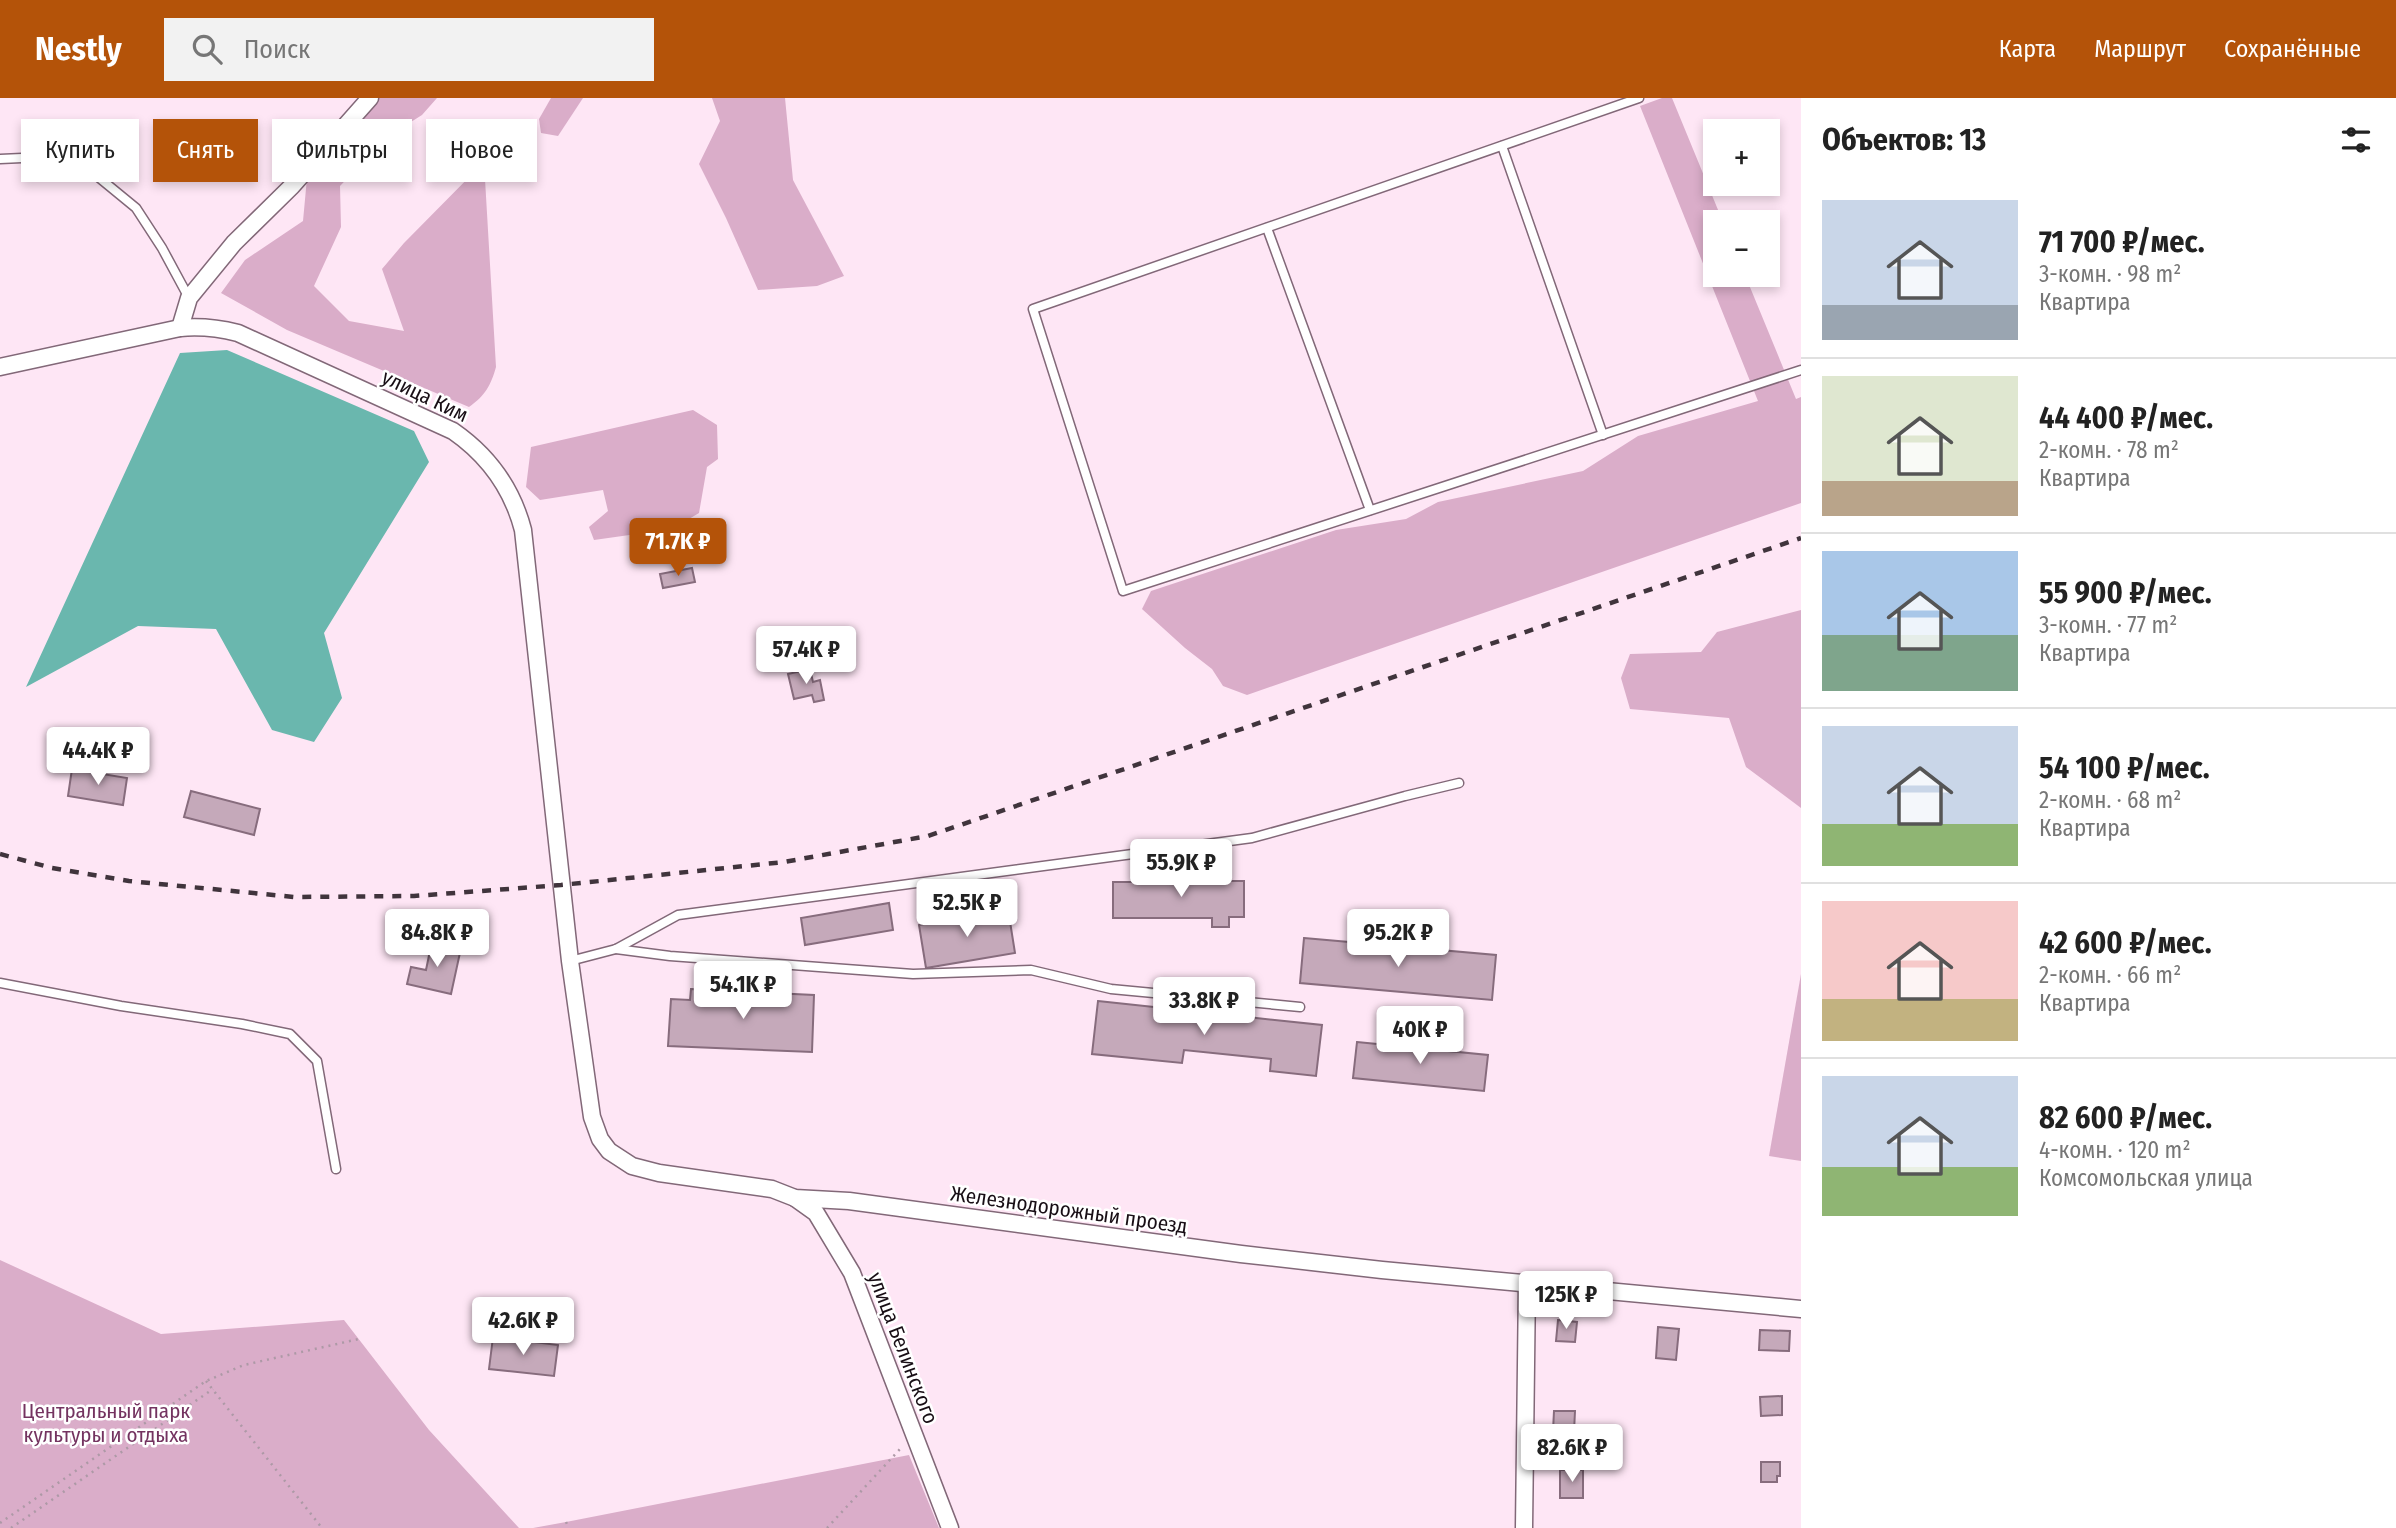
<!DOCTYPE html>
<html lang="ru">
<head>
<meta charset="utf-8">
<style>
  :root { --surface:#fff; --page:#f2f2f2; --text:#222; --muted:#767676; --line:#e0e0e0; --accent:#b45309 }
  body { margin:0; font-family:"Fira Sans Condensed",sans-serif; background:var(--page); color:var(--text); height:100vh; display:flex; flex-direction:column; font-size:26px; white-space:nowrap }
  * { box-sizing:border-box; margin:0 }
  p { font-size:23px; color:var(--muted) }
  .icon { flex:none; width:38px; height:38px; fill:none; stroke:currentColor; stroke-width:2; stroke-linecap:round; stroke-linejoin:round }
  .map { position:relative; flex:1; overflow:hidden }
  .side { display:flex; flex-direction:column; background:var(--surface); width:595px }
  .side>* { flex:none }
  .top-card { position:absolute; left:21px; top:21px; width:665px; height:63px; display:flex; gap:14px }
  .tools { position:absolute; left:1703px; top:21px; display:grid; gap:14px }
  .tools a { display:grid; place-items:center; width:77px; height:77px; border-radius:0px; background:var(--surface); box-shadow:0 4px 10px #0003; font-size:35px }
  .price { position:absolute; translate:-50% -60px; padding:0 16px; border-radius:7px; background:#fff; color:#222; font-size:23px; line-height:46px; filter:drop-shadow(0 2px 4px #0008) }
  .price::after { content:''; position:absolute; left:50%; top:42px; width:21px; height:16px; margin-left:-10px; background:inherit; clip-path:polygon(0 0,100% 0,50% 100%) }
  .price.current { background:var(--accent); color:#fff }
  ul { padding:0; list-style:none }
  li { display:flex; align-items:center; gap:21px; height:175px; padding:0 21px }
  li+li { border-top:2px solid var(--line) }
  li span { display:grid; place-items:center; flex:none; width:196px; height:140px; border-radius:0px; color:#555 }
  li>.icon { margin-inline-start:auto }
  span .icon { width:84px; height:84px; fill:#fffc; stroke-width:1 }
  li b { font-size:30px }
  h2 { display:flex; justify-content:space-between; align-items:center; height:84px; padding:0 21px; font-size:30px }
  .pill { padding:0 24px; border-radius:0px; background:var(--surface); box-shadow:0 4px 10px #0003; font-size:24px; line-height:63px }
  .pill.current { background:var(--accent); color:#fff }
  header { display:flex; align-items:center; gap:42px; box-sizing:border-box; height:98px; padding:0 35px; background:var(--accent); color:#fff }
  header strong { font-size:33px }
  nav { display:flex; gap:38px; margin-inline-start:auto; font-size:24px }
  .search { width:490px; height:63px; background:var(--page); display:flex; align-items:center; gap:18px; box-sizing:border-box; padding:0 24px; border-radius:0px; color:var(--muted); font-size:26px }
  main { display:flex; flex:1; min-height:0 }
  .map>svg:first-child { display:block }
  .green { fill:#daadc9 }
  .water { fill:#6ab7ae }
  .building { fill:#c5a9ba; stroke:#876c7d; stroke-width:2 }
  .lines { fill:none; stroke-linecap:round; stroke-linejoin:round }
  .lane-casing { stroke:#826878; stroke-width:11 }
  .street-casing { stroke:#826878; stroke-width:19 }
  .path { stroke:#ad99a6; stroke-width:2.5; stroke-dasharray:2 5; stroke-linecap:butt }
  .lane { stroke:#fff; stroke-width:8 }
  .street { stroke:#fff; stroke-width:16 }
  .rail { stroke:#40343c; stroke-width:4.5; stroke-dasharray:9 9; stroke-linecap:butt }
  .labels { text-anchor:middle; stroke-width:5; stroke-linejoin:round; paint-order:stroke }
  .street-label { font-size:21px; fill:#180e15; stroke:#fff }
  .park-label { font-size:21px; fill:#743360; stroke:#fff }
</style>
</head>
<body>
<header>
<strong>Nestly</strong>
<div class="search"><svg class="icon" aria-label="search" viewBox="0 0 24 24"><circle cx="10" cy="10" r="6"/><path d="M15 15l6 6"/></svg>Поиск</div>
<nav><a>Карта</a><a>Маршрут</a><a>Сохранённые</a></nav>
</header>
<main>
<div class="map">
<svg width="1801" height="1430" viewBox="0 0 1801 1430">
  <rect width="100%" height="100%" fill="#fee6f5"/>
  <g class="green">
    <path d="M 377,0 L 437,0 L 422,17 L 387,39 L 340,88 L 341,129 L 314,188 L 349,223 L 404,233 L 382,171 L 404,145 L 484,64 L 496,269 C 491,287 485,298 469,309 L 287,232 L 221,195 L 245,162 L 303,123 L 307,80 Z"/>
    <polygon points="551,0 583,0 558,38 541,35 539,21"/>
    <polygon points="712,0 785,0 793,82 844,178 817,188 758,192 726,120 699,66 720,23"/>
    <polygon points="1662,0 1672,0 1723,124 1715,124 1715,177 1745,177 1796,301 1801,299 1801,405 1247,597 1223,588 1212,571 1185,550 1142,511 1151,493 1336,432 1406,421 1438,404 1583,373 1638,338 1758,303 1640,8"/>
    <polygon points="693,312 717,327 718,361 707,369 699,415 672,431 594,442 589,429 608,413 603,392 540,402 526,389 531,349"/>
    <polygon points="1801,512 1801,710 1746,669 1729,620 1630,611 1621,580 1630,556 1701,554 1717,534"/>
    <polygon points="1801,876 1801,1063 1769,1058"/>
    <polygon points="0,1162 161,1236 344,1222 429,1332 519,1430 0,1430"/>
    <polygon points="909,1357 939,1430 533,1430 566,1424"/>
  </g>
  <polygon class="water" points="227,252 414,333 429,364 324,535 342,600 314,644 272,632 216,531 138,528 26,589 180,255"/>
  <g class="building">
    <polygon points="692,470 695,484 663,490 660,476"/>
    <polygon points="810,571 813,584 820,582 824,602 814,604 812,597 794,601 788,576"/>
    <polygon points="72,671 127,680 123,707 68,698"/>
    <polygon points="191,693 260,711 254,737 184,719"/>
    <polygon points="1189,763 1201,763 1201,783 1244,783 1244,819 1229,819 1229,829 1212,829 1212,820 1113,820 1113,784 1189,784"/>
    <polygon points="889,805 893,832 805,847 801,820"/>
    <polygon points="1008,811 1015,855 926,870 919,827"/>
    <polygon points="1304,840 1496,857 1492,902 1300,885"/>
    <polygon points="432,843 461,850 451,896 407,886 411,869 426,872"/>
    <polygon points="691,891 814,897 812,954 668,948 671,901 690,902"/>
    <polygon points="1098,903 1322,927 1316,978 1270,973 1271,961 1184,952 1182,965 1092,956"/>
    <polygon points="1357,944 1488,957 1484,993 1353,980"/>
    <polygon points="1558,1222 1577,1224 1575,1244 1556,1243"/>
    <polygon points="1658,1229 1679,1231 1676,1262 1656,1260"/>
    <polygon points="1760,1232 1790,1233 1789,1253 1759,1252"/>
    <polygon points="493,1239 558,1247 554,1278 489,1271"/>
    <polygon points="1782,1298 1782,1317 1761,1318 1760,1299"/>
    <polygon points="1554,1313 1575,1313 1574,1334 1553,1333"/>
    <polygon points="1761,1364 1780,1364 1780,1378 1777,1378 1777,1384 1761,1384"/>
    <rect x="1560" y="1372" width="23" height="28"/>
  </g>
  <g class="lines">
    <g class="lane-casing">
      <g id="lane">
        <polyline points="1639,0 1033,211 1123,493 1801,272"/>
        <polyline points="1502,48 1603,337"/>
        <polyline points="0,61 44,59 97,78 136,110 162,150 189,200"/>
        <polyline points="1267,130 1370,412"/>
        <polyline points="616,851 670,858 913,876 1031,872 1111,891 1300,909"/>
        <polyline points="570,863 616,851 678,817 1252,740 1405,698 1459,685"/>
        <polyline points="0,885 121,908 242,926 290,936 317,963 336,1071"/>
      </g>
    </g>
    <g class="street-casing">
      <g id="street">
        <polyline points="180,230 189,200 234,145 292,88 370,0"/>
        <path d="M 0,269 L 180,230 C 200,228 218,230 238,235 L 453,333 C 489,358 512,390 523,432 L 570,863 L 592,1019 L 600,1041 L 609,1053 L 632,1068 L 659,1075 L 772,1091 L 795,1100 L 849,1103 L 1241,1156 L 1382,1172 L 1801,1211"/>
        <polyline points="795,1100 816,1115 852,1175 950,1430"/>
        <polyline points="1524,1430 1527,1185"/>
      </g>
    </g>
    <g class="path">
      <polyline points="206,1283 322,1430"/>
      <polyline points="566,1424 569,1430"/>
      <polyline points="0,1425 206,1283 244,1267 359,1241"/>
      <polyline points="11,1430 213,1291"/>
      <polyline points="827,1430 901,1350"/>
    </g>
    <use href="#lane" class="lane"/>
    <use href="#street" class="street"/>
    <polyline class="rail" points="0,756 52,770 129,783 294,799 414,798 561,787 784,764 928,738 1801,440"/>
  </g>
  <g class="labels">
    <g class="street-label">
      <text transform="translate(425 298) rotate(26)" y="7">улица Ким</text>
      <text transform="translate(1069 1112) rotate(8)" y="7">Железнодорожный проезд</text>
      <text transform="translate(903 1250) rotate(69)" y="7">улица Белинского</text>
    </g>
    <g class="park-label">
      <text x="106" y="1320">Центральный парк<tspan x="106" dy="24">культуры и отдыха</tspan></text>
    </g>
  </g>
</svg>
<div class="tools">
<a>+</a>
<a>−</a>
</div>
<b class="price current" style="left:678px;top:480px">71.7K ₽</b>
<b class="price" style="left:806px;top:588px">57.4K ₽</b>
<b class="price" style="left:98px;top:689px">44.4K ₽</b>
<b class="price" style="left:1181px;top:801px">55.9K ₽</b>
<b class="price" style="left:967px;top:841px">52.5K ₽</b>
<b class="price" style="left:437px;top:871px">84.8K ₽</b>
<b class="price" style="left:1398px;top:871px">95.2K ₽</b>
<b class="price" style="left:743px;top:923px">54.1K ₽</b>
<b class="price" style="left:1204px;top:939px">33.8K ₽</b>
<b class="price" style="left:1420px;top:968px">40K ₽</b>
<b class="price" style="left:1566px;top:1233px">125K ₽</b>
<b class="price" style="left:523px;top:1259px">42.6K ₽</b>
<b class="price" style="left:1572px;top:1386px">82.6K ₽</b>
<div class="top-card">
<a class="pill">Купить</a>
<a class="pill current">Снять</a>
<a class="pill">Фильтры</a>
<a class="pill">Новое</a>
</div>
</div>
<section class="side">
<h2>Объектов: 13<svg class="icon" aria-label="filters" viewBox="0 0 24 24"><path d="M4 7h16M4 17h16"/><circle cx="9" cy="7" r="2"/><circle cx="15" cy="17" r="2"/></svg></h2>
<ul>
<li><span style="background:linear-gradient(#c9d6e8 75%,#9aa5b1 0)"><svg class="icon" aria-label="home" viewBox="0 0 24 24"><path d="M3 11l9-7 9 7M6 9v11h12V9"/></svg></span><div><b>71 700 ₽/мес.</b><p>3-комн. · 98 m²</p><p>Квартира</p></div></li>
<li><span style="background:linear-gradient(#dfe7d0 75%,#b9a48a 0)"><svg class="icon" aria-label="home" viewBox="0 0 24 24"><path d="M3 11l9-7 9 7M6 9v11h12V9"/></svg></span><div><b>44 400 ₽/мес.</b><p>2-комн. · 78 m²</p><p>Квартира</p></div></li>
<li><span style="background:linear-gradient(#a9c7e8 60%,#7fa58c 0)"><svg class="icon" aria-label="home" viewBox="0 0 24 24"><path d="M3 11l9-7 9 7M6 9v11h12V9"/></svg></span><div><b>55 900 ₽/мес.</b><p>3-комн. · 77 m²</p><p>Квартира</p></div></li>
<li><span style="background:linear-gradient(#c9d6e8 70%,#8fb573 0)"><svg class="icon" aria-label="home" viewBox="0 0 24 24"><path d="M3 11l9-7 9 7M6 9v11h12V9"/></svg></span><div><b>54 100 ₽/мес.</b><p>2-комн. · 68 m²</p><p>Квартира</p></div></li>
<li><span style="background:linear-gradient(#f6c9c9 70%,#c2b280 0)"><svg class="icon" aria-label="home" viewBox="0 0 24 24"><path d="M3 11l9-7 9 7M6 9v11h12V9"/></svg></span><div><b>42 600 ₽/мес.</b><p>2-комн. · 66 m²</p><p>Квартира</p></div></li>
<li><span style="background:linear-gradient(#c9d6e8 65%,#8fb573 0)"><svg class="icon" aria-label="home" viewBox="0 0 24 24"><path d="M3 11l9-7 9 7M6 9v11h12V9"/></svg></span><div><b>82 600 ₽/мес.</b><p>4-комн. · 120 m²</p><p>Комсомольская улица</p></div></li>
</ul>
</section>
</main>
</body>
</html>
